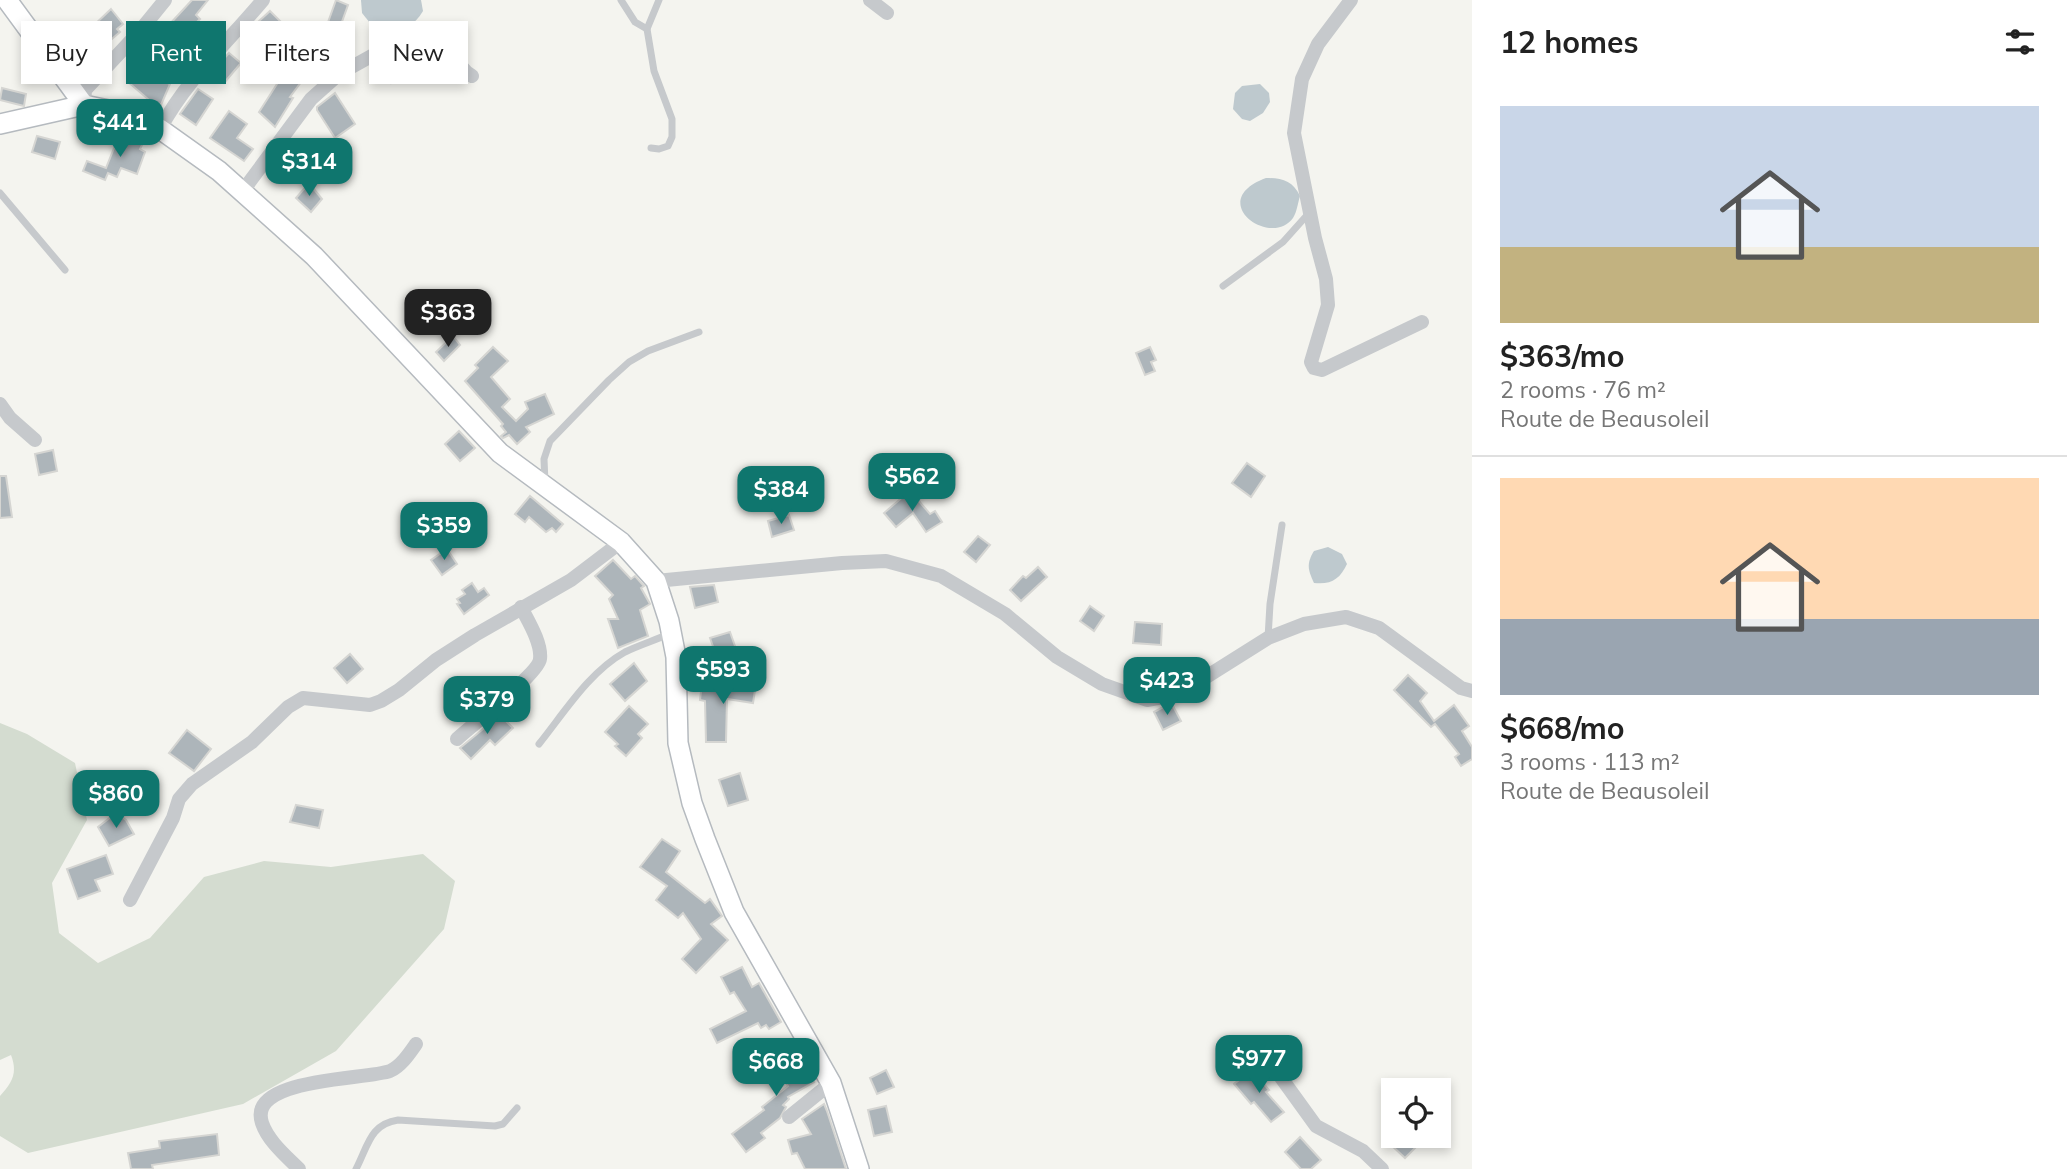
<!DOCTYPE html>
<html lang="en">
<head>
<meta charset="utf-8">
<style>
  :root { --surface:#fff; --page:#f2f2f2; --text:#222; --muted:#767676; --line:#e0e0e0; --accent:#0f766e }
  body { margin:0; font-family:Mulish,sans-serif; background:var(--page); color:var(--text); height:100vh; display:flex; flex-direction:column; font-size:26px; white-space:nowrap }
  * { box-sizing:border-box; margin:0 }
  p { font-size:23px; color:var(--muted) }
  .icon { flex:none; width:38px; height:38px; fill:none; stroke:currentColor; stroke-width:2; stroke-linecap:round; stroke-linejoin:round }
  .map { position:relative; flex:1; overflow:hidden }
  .drawer { display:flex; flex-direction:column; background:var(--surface); width:595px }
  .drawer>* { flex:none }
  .banner { position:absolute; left:21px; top:21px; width:665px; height:63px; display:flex; gap:14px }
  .controls { position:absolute; left:1381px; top:1078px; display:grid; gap:14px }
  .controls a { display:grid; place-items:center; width:70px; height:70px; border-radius:0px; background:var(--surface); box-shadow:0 4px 10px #0003; font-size:35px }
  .price { position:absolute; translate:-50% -60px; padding:0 16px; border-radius:14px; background:var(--accent); color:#fff; font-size:23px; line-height:46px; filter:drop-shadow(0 2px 4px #0008) }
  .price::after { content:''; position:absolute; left:50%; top:42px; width:21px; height:16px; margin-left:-10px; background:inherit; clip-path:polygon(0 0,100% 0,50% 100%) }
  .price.active { background:#222; color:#fff }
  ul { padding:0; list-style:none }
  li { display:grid; align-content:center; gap:14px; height:371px; padding:0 28px }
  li+li { border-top:2px solid var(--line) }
  li span { display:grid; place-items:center; height:217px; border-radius:0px; color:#555 }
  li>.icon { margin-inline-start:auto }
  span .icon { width:126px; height:126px; fill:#fffc; stroke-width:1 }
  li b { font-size:30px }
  h2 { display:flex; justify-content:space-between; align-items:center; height:84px; padding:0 28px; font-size:30px }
  .pill { padding:0 24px; border-radius:0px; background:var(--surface); box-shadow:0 4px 10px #0003; font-size:24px; line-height:63px }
  .pill.active { background:var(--accent); color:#fff }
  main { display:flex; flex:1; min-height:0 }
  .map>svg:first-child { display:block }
  .green { fill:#d4dcd0 }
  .water { fill:#bec9ce }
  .building { fill:#adb5ba; stroke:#d5d5d2; stroke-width:2 }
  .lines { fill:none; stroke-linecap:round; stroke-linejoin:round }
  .secondary-casing { stroke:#b5babf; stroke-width:22 }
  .lane { stroke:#c6c9cc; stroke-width:7 }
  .street { stroke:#c6c9cc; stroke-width:14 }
  .secondary { stroke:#fff; stroke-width:19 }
</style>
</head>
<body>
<main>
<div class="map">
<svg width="1472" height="1169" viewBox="0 0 1472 1169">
  <rect width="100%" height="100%" fill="#f4f4ef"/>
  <path class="green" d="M 0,723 L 27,734 L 75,763 L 87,820 L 52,883 L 59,933 L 98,963 L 150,938 L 204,877 L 264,861 L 331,867 L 423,854 L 455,881 L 444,929 L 336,1051 L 243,1104 L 28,1153 L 0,1136 L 0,1096 C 12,1083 18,1073 11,1055 L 0,1060 Z"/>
  <g class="water">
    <path d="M 361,0 L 421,0 L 423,11 C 411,31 397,32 374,28 L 362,13 Z"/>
    <polygon points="1260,84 1269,93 1270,102 1263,113 1250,121 1242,119 1233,109 1235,93 1242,86"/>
    <path d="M 1266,178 C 1282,178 1293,181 1300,196 C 1298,202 1297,212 1293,218 C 1271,249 1204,201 1266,178 Z"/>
    <path d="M 1328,547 L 1342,554 L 1347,564 C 1340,579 1331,585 1314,583 C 1308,570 1306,564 1314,551 Z"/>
  </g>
  <g class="building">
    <polygon points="192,0 208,0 196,15 200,19 181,38 168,26"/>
    <polygon points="336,0 348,5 339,30 345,33 340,44 319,34 324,23 327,25"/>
    <polygon points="111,9 123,24 117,29 120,32 106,44 91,28"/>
    <polygon points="270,11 284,25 273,36 258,22"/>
    <polygon points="420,47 427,57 391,83 378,65 390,57"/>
    <polygon points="81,50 92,62 79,72 68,60"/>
    <polygon points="229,53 241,63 224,83 212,72"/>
    <polygon points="296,54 313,66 290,97 293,98 275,127 259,112 277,84 275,82"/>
    <polygon points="145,64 158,75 155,78 170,84 161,105 149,100 128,82"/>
    <polygon points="2,88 26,94 24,106 0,100"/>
    <polygon points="198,89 213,99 196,125 180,114"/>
    <polygon points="335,93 355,124 335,138 317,110 317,107"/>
    <polygon points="229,111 247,124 237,138 253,149 244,161 210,138"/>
    <polygon points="120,133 143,143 140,149 145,152 137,174 121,168 117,177 108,173 105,180 83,171 87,161 106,168"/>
    <polygon points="37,136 60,142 55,159 32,152"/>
    <polygon points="309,183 322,199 311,212 296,198"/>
    <polygon points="453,336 460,345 444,361 436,352"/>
    <polygon points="493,347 508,361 491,377 510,399 502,407 516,421 528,409 525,402 545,394 554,414 526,427 530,432 517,444 509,435 503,438 501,436 506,432 501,426 503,424 465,381 478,368 475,365"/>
    <polygon points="1150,347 1156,360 1151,362 1155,371 1145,375 1136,353"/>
    <polygon points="459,431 475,448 460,461 445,444"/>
    <polygon points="53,450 57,471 39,475 35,454"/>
    <polygon points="1247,463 1265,476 1251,497 1232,483"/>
    <polygon points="0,476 6,476 12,517 0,518"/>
    <polygon points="912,493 930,514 935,511 942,522 926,532 913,513 896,527 884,513 905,495 907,497"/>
    <polygon points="530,496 563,524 556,532 552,528 546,532 529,517 525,522 515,514"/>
    <polygon points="789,515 794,530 772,537 768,521"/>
    <polygon points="978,536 990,545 976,562 964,552"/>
    <polygon points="447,549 457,564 442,575 431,560"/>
    <polygon points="613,560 631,579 635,576 644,586 641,588 650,604 640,610 648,636 618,648 608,619 618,619 609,599 613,595 595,576"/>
    <polygon points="1038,567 1047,577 1021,601 1010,590 1023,576 1026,578"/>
    <polygon points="472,583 478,592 484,588 489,595 464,614 457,604 460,603 457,599 465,594 462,590"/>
    <polygon points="714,585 718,602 695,608 690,587"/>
    <polygon points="1090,606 1104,616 1094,631 1080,621"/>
    <polygon points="1135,622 1162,624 1161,645 1133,643"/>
    <polygon points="730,632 741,663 721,669 710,638"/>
    <polygon points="350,654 363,669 347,683 334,668"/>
    <polygon points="634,663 647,681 625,701 610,684"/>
    <polygon points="1408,675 1427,693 1420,701 1434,721 1454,705 1469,726 1462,731 1472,747 1472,759 1461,766 1455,757 1459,754 1435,724 1431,727 1394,690"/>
    <polygon points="724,679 756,684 753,703 727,699 726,742 706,742 705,701 700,700 702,683 727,686"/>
    <polygon points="629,706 648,724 638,734 642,738 626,756 615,746 618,744 605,732"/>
    <polygon points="1165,706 1166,709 1173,706 1181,721 1163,730 1154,712"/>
    <polygon points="500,715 513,728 495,745 490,740 471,759 460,748"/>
    <polygon points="187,730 211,749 194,771 169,753"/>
    <polygon points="740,773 748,800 728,806 719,780"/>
    <polygon points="296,805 323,810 319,828 290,822"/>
    <polygon points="116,813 126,820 134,834 109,846 98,827"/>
    <polygon points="662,839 680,851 666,872 705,903 710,899 722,916 711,924 728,940 696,973 682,959 701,939 683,913 678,918 656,900 667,886 640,867"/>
    <polygon points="106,855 113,874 95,880 100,891 78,899 67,869"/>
    <polygon points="742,967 752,987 759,983 781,1022 769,1029 766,1025 761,1028 758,1023 717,1043 710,1029 746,1011 734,992 730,994 721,977"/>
    <polygon points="793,1041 814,1082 788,1097 789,1099 783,1105 786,1107 780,1118 761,1133 765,1138 746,1152 732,1134 764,1110 762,1107 788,1086 774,1063 788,1058 782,1047"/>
    <polygon points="886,1070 894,1087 877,1094 870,1078"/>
    <polygon points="1252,1070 1269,1090 1266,1092 1284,1112 1271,1122 1254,1102 1251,1104 1234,1084"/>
    <polygon points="824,1104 827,1111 846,1169 805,1169 797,1153 792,1154 788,1140 811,1134 802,1119"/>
    <polygon points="886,1106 892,1132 874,1136 868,1110"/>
    <polygon points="217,1134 219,1155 152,1165 153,1169 131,1169 128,1153 160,1148 159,1141"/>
    <polygon points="1396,1136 1415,1136 1421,1142 1405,1158 1389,1143"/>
    <polygon points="1300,1137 1321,1160 1311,1169 1301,1169 1285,1152"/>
  </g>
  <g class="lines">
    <g class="secondary-casing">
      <g id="secondary">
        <polyline points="7,0 84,105"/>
        <polyline points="0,124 84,105 118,112 160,129 219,171 314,256 500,453 621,542 656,581 669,621 676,657 678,743 692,803 705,839 734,912 831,1083 859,1169"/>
      </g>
    </g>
    <g class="lane">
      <polyline points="621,0 635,22 647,29 659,0"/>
      <polyline points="647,29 654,71 672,119 672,137 668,146 659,149 651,148"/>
      <polyline points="0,193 65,270"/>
      <polyline points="1223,286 1283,242 1309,213"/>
      <polyline points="545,483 544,459 550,441 609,380 629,362 648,351 699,332"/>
      <polyline points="1268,638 1270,604 1282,525"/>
      <path d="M 539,744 C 564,713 589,672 625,652 C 639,645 656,640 671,633"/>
      <path d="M 356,1169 C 368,1146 370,1124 398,1120 L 495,1126 L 503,1124 L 517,1108"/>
    </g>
    <g class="street">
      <polyline points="870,0 887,13"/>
      <polyline points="1351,0 1318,44 1302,79 1294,133 1315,238 1326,279 1328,305 1311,362 1314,368 1322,370 1422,322"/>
      <polyline points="84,105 85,90 139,32 165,0"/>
      <path d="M 160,129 C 187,79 227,43 263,0"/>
      <path d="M 242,192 L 311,99 L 339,74 L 384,49 L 407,41 L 428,35 L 445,38 C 456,51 457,68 472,76"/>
      <polyline points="0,404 10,418 35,440"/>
      <polyline points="656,581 842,563 886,561 941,576 1005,614 1057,657 1102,684 1147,700 1179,694 1268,638 1304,624 1346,617 1379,628 1461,688 1472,691"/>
      <path d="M 457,739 C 471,726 539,673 540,659 C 542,643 528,621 521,607"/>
      <polyline points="130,900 173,818 179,799 192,784 252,742 288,707 303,698 370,705 381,701 399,690 436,660 475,635 571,580 621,542"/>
      <polyline points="1277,1072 1316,1126 1363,1151 1382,1169"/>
      <polyline points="789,1117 831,1083"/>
      <path d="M 299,1169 C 286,1156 268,1141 262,1123 C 247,1077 366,1080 390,1071 C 401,1066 409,1054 416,1044"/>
    </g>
    <use href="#secondary" class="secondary"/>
  </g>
</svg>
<div class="controls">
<a><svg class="icon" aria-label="locate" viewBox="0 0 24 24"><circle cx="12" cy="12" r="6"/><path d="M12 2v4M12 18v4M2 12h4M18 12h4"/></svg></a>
</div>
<b class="price" style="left:120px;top:159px">$441</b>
<b class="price" style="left:309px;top:198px">$314</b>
<b class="price active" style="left:448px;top:349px">$363</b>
<b class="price" style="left:912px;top:513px">$562</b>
<b class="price" style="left:781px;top:526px">$384</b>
<b class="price" style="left:444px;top:562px">$359</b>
<b class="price" style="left:723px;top:706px">$593</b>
<b class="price" style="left:1167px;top:717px">$423</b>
<b class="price" style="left:487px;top:736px">$379</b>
<b class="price" style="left:116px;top:830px">$860</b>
<b class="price" style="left:1259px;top:1095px">$977</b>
<b class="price" style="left:776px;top:1098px">$668</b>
<div class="banner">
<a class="pill">Buy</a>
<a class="pill active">Rent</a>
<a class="pill">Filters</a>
<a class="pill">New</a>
</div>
</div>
<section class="drawer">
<h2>12 homes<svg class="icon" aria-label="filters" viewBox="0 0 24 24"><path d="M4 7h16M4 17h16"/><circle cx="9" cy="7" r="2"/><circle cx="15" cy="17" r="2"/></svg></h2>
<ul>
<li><span style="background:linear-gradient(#c9d6e8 65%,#c2b280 0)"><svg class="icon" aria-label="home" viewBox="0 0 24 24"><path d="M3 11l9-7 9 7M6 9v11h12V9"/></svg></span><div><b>$363/mo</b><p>2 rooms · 76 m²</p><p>Route de Beausoleil</p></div></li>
<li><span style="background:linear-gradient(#ffd9b3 65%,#9aa5b1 0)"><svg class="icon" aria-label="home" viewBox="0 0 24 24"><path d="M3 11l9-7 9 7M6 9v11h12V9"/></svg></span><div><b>$668/mo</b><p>3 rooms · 113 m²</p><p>Route de Beausoleil</p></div></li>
</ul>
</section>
</main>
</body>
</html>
